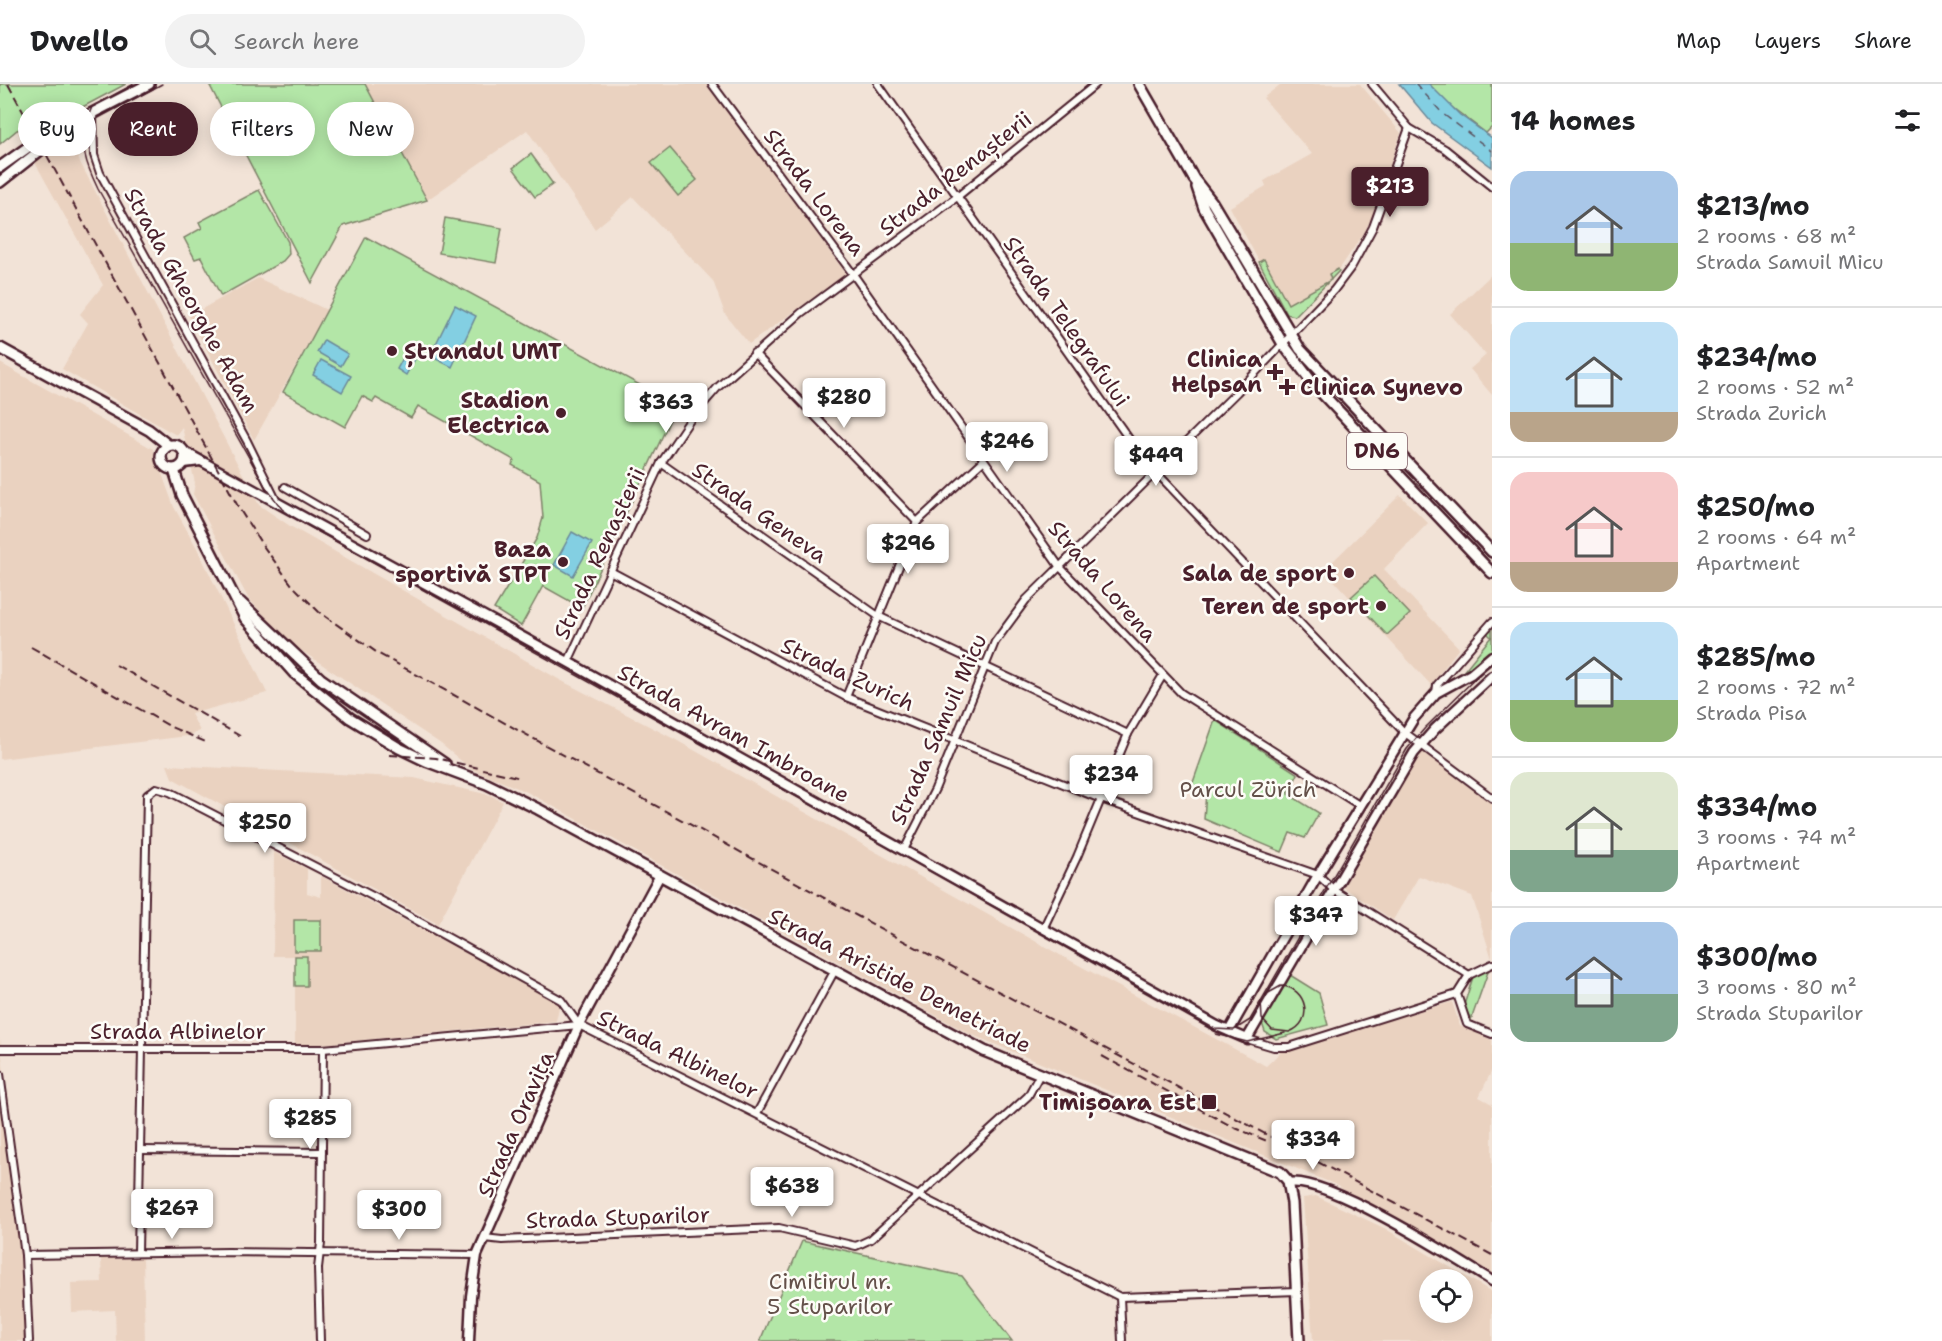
<!DOCTYPE html>
<html lang="en">
<head>
<meta charset="utf-8">
<style>
  :root { --surface:#fff; --page:#f2f2f2; --text:#202124; --muted:#757577; --line:#e0e0e0; --accent:#4a1f2b }
  body { margin:0; font-family:"Shantell Sans",sans-serif; background:var(--page); color:var(--text); height:100vh; display:flex; flex-direction:column; font-size:22px; white-space:nowrap }
  * { box-sizing:border-box; margin:0 }
  p { font-size:20px; color:var(--muted) }
  .icon { flex:none; width:33px; height:33px; fill:none; stroke:currentColor; stroke-width:2; stroke-linecap:round; stroke-linejoin:round }
  .map { position:relative; flex:1; overflow:hidden }
  .side { display:flex; flex-direction:column; background:var(--surface); width:450px }
  .side>* { flex:none }
  .hud { position:absolute; left:18px; top:18px; width:570px; height:54px; display:flex; gap:12px }
  .controls { position:absolute; left:1419px; top:1185px; display:grid; gap:12px }
  .controls a { display:grid; place-items:center; width:54px; height:54px; border-radius:50%; background:var(--surface); box-shadow:0 3px 15px #0003; font-size:30px }
  .price { position:absolute; translate:-50% -51px; padding:0 14px; border-radius:6px; background:#fff; color:#222; font-size:20px; line-height:39px; filter:drop-shadow(0 2px 3px #0008) }
  .price::after { content:''; position:absolute; left:50%; top:36px; width:18px; height:14px; margin-left:-9px; background:inherit; clip-path:polygon(0 0,100% 0,50% 100%) }
  .price.selected { background:var(--accent); color:#fff }
  ul { padding:0; list-style:none }
  li { display:flex; align-items:center; gap:18px; height:150px; padding:0 18px }
  li+li { border-top:2px solid var(--line) }
  li span { display:grid; place-items:center; flex:none; width:168px; height:120px; border-radius:18px; color:#555 }
  li>.icon { margin-inline-start:auto }
  span .icon { width:72px; height:72px; fill:#fffc; stroke-width:1 }
  li b { font-size:26px }
  h2 { display:flex; justify-content:space-between; align-items:center; height:72px; padding:0 18px; font-size:26px }
  .pill { padding:0 21px; border-radius:27px; background:var(--surface); box-shadow:0 3px 15px #0003; font-size:21px; line-height:54px }
  .pill.selected { background:var(--accent); color:#fff }
  header { display:flex; align-items:center; gap:36px; box-sizing:border-box; height:84px; padding:0 30px; background:var(--surface); border-bottom:2px solid var(--line) }
  header strong { font-size:28px }
  nav { display:flex; gap:33px; margin-inline-start:auto; font-size:21px }
  .search { width:420px; height:54px; background:var(--page); display:flex; align-items:center; gap:15px; box-sizing:border-box; padding:0 21px; border-radius:33px; color:var(--muted); font-size:22px }
  main { display:flex; flex:1; min-height:0 }
  .map>svg:first-child { display:block }
  .built { fill:#ead2c0; fill-rule:evenodd }
  .green { fill:#b3e6a7; stroke:#7e8269; stroke-width:1.5 }
  .water { fill:#83cfe2; stroke:#6c8999; stroke-width:1.5 }
  .lines { fill:none; stroke-linecap:round; stroke-linejoin:round }
  .ferry { stroke:#5b5462; stroke-width:1.5; stroke-dasharray:8 6; stroke-linecap:butt }
  .street-casing { stroke:#4a1f2b; stroke-width:10 }
  .secondary-casing { stroke:#4a1f2b; stroke-width:13 }
  .primary-casing { stroke:#4a1f2b; stroke-width:14 }
  .street { stroke:#fdfcf7; stroke-width:6 }
  .secondary { stroke:#fdfcf7; stroke-width:8 }
  .primary { stroke:#fdfcf7; stroke-width:9 }
  .tram { stroke:#4a1f2b; stroke-width:1.5 }
  .rail { stroke:#4a1f2b; stroke-width:2; stroke-dasharray:9 4.5; stroke-linecap:butt }
  .poi-dot { fill:#4a1f2b; stroke:#fdfcf7; stroke-width:2 }
  .labels { text-anchor:middle; stroke-width:5; stroke-linejoin:round; paint-order:stroke }
  .shield { fill:#fdfcf7; stroke:#806168; stroke-width:1.5 }
  .shield-label { font-size:21px; font-weight:bold; fill:#4a1f2b }
  .street-label { font-size:22px; fill:#4a1f2b; stroke:#fdfcf7 }
  .poi-label { font-size:22px; font-weight:bold; fill:#4a1f2b; stroke:#fdfcf7; text-anchor:end }
  .park-label { font-size:22px; fill:#64514a; stroke:#fdfcf7 }
</style>
</head>
<body>
<header>
<strong>Dwello</strong>
<div class="search"><svg class="icon" aria-label="search" viewBox="0 0 24 24"><circle cx="10" cy="10" r="6"/><path d="M15 15l6 6"/></svg>Search here</div>
<nav><a>Map</a><a>Layers</a><a>Share</a></nav>
</header>
<main>
<div class="map">
<svg width="1492" height="1257" viewBox="0 0 1492 1257">
  <rect width="100%" height="100%" fill="#f2e3d7"/>
  <filter id="ink" filterUnits="userSpaceOnUse"><feTurbulence type="fractalNoise" baseFrequency=".0167" numOctaves="2"/><feDisplacementMap in="SourceGraphic" scale="12" xChannelSelector="R" yChannelSelector="G"/><feConvolveMatrix kernelMatrix="1 2 1 2 8 2 1 2 1" color-interpolation-filters="sRGB"/></filter>
  <g filter="url(#ink)">
    <g class="built">
      <polygon points="365,0 708,0 846,190 749,260 725,230 713,197 633,113 595,145 527,46 427,116"/>
      <polygon points="1281,0 1360,0 1401,49 1372,133 1364,149 1332,196 1295,232 1287,230 1230,123 1266,102 1264,97 1312,70 1263,14"/>
      <polygon points="58,36 259,421 290,442 560,596 676,656 1060,871 1266,982 1282,967 1290,964 1452,918 1460,942 1492,956 1492,986 1479,1013 1492,1020 1492,1193 1334,1100 970,950 527,708 471,685 441,660 290,559 248,514 193,410 195,399 182,343 176,351 62,285 88,239 80,230 103,201 17,46"/>
      <polygon points="1492,190 1492,311 1470,285 1486,271 1450,230"/>
      <polygon points="258,194 327,226 254,356 189,232"/>
      <polygon points="0,279 153,365 174,423 198,466 267,609 191,630 200,647 188,652 0,675"/>
      <polygon points="1400,411 1428,439 1384,485 1459,564 1431,601 1324,486"/>
      <polygon points="1421,667 1492,719 1492,875 1472,812 1419,792 1393,836 1343,803"/>
      <polygon points="167,681 414,694 490,711 503,718 438,840 172,694"/>
      <polygon points="274,768 307,785 307,809 321,813 321,792 560,919 556,937 322,960 295,960 295,872 273,872"/>
      <polygon points="0,955 25,1171 29,1257 0,1257"/>
      <path d="M 1316,1112 L 1384,1144 L 1492,1208 L 1492,1257 L 1313,1257 L 1303,1114 ZM 1430,1196 L 1462,1196 L 1462,1228 L 1430,1228 Z"/>
      <polygon points="143,1174 145,1257 116,1257 115,1226 72,1228 71,1199 102,1198 101,1175"/>
    </g>
    <g class="green">
      <polygon points="0,0 126,0 58,36 17,46 0,60"/>
      <polygon points="209,0 365,0 427,116 343,142 312,199"/>
      <polygon points="1429,0 1492,0 1492,43 1486,49 1445,18"/>
      <polygon points="670,64 697,96 678,112 651,79"/>
      <polygon points="531,70 553,100 535,113 513,84"/>
      <polygon points="259,106 288,158 289,170 283,177 221,212 201,173 195,175 184,154 202,144 199,138"/>
      <polygon points="445,134 502,144 496,179 439,169"/>
      <polygon points="366,153 677,321 582,524 543,502 521,542 494,525 537,454 543,434 540,397 512,381 514,376 418,322 411,334 376,314 373,318 362,312 345,343 283,308"/>
      <polygon points="1264,175 1288,220 1331,196 1329,190 1338,185 1339,187 1295,232 1287,230 1259,178"/>
      <polygon points="1374,492 1410,530 1387,551 1351,513"/>
      <polygon points="1492,543 1492,569 1477,583 1459,593 1491,553 1487,549"/>
      <polygon points="1215,636 1298,690 1288,710 1319,729 1305,754 1290,749 1282,768 1204,735 1206,708 1191,704"/>
      <rect x="294" y="836" width="27" height="31"/>
      <rect x="295" y="872" width="12" height="30"/>
      <polygon points="1489,885 1471,936 1464,921 1473,893"/>
      <polygon points="1290,891 1319,909 1328,941 1276,955 1265,948 1262,939"/>
      <polygon points="802,1157 962,1192 1012,1257 760,1257"/>
    </g>
    <g class="water">
      <polygon points="1399,0 1429,0 1460,31 1492,54 1492,83 1432,39"/>
      <polygon points="455,221 476,232 452,283 430,272"/>
      <polygon points="324,256 348,270 341,282 317,268"/>
      <polygon points="409,263 419,268 406,291 397,285"/>
      <polygon points="321,276 351,292 342,308 313,291"/>
      <polygon points="572,448 592,459 573,492 554,481"/>
    </g>
    <g class="lines">
      <polyline class="ferry" points="1416,0 1443,30 1492,67"/>
      <g class="street-casing">
        <g id="street">
          <polyline points="712,0 853,190 1059,482 1181,609 1359,721"/>
          <polyline points="878,0 1134,362 1155,387 1404,648 1492,714"/>
          <polyline points="1372,0 1409,44 1445,65 1492,103"/>
          <polyline points="93,29 94,71 100,89 247,357 276,416"/>
          <polyline points="754,269 917,438"/>
          <polyline points="661,379 878,532 1128,650"/>
          <polyline points="285,403 367,450"/>
          <polyline points="610,487 846,613 1101,715 1318,791 1334,806 1469,891"/>
          <polyline points="568,578 661,379 692,333 718,303 801,229 957,113 1096,0"/>
          <polyline points="1436,609 1437,601 1492,538"/>
          <polyline points="846,613 917,438 983,377"/>
          <polyline points="904,766 935,705 995,558 1026,516 1237,308 1334,206 1352,182 1373,143 1409,44"/>
          <polyline points="1043,845 1077,773 1128,650 1163,591"/>
          <polyline points="1492,880 1469,891 1457,910 1467,940 1492,950"/>
          <polyline points="1247,955 1274,963 1289,963 1457,910"/>
          <polyline points="0,965 323,965 579,941 1120,1213 1297,1207"/>
          <polyline points="0,990 25,1171 29,1257"/>
          <polyline points="757,1029 835,886"/>
          <polyline points="140,1066 322,1068"/>
          <polyline points="484,1154 502,1156 779,1144 856,1162 871,1155 1028,1012 1040,990"/>
          <polyline points="138,1168 147,711 156,704 170,708 380,816 561,916 579,941"/>
          <polyline points="25,1171 228,1168 477,1171"/>
          <polyline points="1120,1213 1122,1257"/>
          <polyline points="320,1257 318,1184 321,1159 323,965"/>
        </g>
      </g>
      <g class="secondary-casing">
        <g id="secondary">
          <polyline points="183,367 568,578 1217,942 1247,955 1414,669 1435,645 1492,592"/>
          <polyline points="184,379 200,377"/>
          <polyline points="1229,947 1318,791 1414,634 1436,609 1471,590 1492,572"/>
          <path d="M 1289,1099 C 1327,1092 1455,1174 1492,1197"/>
          <polyline points="469,1257 471,1212 477,1171 579,941 660,791"/>
        </g>
      </g>
      <g class="primary-casing">
        <g id="primary">
          <polyline points="1139,0 1194,95 1212,118 1300,265 1492,468"/>
          <polyline points="0,83 34,59 149,0"/>
          <polyline points="0,98 57,53"/>
          <polyline points="1197,103 1204,124 1283,260 1315,302 1492,489"/>
          <polyline points="0,264 149,346 168,361"/>
          <circle cx="173" cy="373" r="12"/>
          <polyline points="174,386 182,411 245,534 294,589 350,634 399,664 426,677 487,700 538,725 984,967 1280,1088 1288,1097 1292,1119 1299,1257"/>
          <polyline points="240,518 321,595 445,680"/>
        </g>
      </g>
      <use href="#street" class="street"/>
      <use href="#secondary" class="secondary"/>
      <use href="#primary" class="primary"/>
      <g class="tram">
        <path d="M 162,0 L 91,38 C 76,59 88,84 98,105 L 265,402 L 282,425 L 299,437 L 1215,945 L 1234,946 L 1250,936 L 1407,665 L 1425,644 L 1492,578"/>
        <polyline points="84,42 92,23 134,0"/>
        <path d="M 1261,917 L 1262,935 L 1272,946 L 1289,948 C 1315,939 1307,903 1281,902 L 1265,911"/>
        <polyline points="1216,950 1247,958 1285,949"/>
      </g>
      <g class="rail">
        <polyline points="8,0 240,426 261,459 292,501 319,528 379,570 859,833 1492,1171"/>
        <polyline points="31,563 171,643 208,659"/>
        <polyline points="116,581 240,652"/>
        <polyline points="389,671 436,674 521,694"/>
        <polyline points="1102,972 1233,1043 1267,1057"/>
      </g>
    </g>
  </g>
  <g class="poi-dot">
    <circle cx="392" cy="267" r="6"/>
    <path d="M1272 279h6v6h6v6h-6v6h-6v-6h-6v-6h6z"/>
    <path d="M1284 294h6v6h6v6h-6v6h-6v-6h-6v-6h6z"/>
    <circle cx="561" cy="329" r="6"/>
    <circle cx="563" cy="478" r="6"/>
    <circle cx="1349" cy="489" r="6"/>
    <circle cx="1381" cy="522" r="6"/>
    <rect x="1201" y="1010" width="16" height="16" rx="3"/>
  </g>
  <g class="labels">
    <rect class="shield" x="1347" y="349" width="60" height="36" rx="4.5"/>
    <g class="shield-label">
      <text x="1377" y="374">DN6</text>
    </g>
    <g class="street-label">
      <text transform="translate(955 89) rotate(-38)" y="8">Strada Renașterii</text>
      <text transform="translate(815 108) rotate(53)" y="8">Strada Lorena</text>
      <text transform="translate(192 216) rotate(61)" y="8">Strada Gheorghe Adam</text>
      <text transform="translate(1067 237) rotate(55)" y="8">Strada Telegrafului</text>
      <text transform="translate(760 428) rotate(35)" y="8">Strada Geneva</text>
      <text transform="translate(599 469) rotate(-65)" y="8">Strada Renașterii</text>
      <text transform="translate(1103 497) rotate(49)" y="8">Strada Lorena</text>
      <text transform="translate(848 590) rotate(25)" y="8">Strada Zurich</text>
      <text transform="translate(938 645) rotate(-66)" y="8">Strada Samuil Micu</text>
      <text transform="translate(734 649) rotate(29)" y="8">Strada Avram Imbroane</text>
      <text transform="translate(900 896) rotate(27)" y="8">Strada Aristide Demetriade</text>
      <text x="178" y="955">Strada Albinelor</text>
      <text transform="translate(678 970) rotate(26)" y="8">Strada Albinelor</text>
      <text transform="translate(515 1040) rotate(-66)" y="8">Strada Oravița</text>
      <text transform="translate(618 1133) rotate(-2)" y="8">Strada Stuparilor</text>
    </g>
    <g class="poi-label">
      <text x="404" y="275" text-anchor="start">Ștrandul UMT</text>
      <text x="1262" y="283">Clinica<tspan x="1262" dy="25">Helpsan</tspan></text>
      <text x="1300" y="311" text-anchor="start">Clinica Synevo</text>
      <text x="549" y="324">Stadion<tspan x="549" dy="25">Electrica</tspan></text>
      <text x="551" y="473">Baza<tspan x="551" dy="25">sportivă STPT</tspan></text>
      <text x="1337" y="497">Sala de sport</text>
      <text x="1369" y="530">Teren de sport</text>
      <text x="1196" y="1026">Timișoara Est</text>
    </g>
    <g class="park-label">
      <text x="1248" y="713">Parcul Zürich</text>
      <text x="830" y="1205">Cimitirul nr.<tspan x="830" dy="25">5 Stuparilor</tspan></text>
    </g>
  </g>
</svg>
<div class="controls">
<a><svg class="icon" aria-label="locate" viewBox="0 0 24 24"><circle cx="12" cy="12" r="6"/><path d="M12 2v4M12 18v4M2 12h4M18 12h4"/></svg></a>
</div>
<b class="price selected" style="left:1390px;top:134px">$213</b>
<b class="price" style="left:844px;top:345px">$280</b>
<b class="price" style="left:666px;top:350px">$363</b>
<b class="price" style="left:1007px;top:389px">$246</b>
<b class="price" style="left:1156px;top:403px">$449</b>
<b class="price" style="left:908px;top:491px">$296</b>
<b class="price" style="left:1111px;top:722px">$234</b>
<b class="price" style="left:265px;top:770px">$250</b>
<b class="price" style="left:1316px;top:863px">$347</b>
<b class="price" style="left:310px;top:1066px">$285</b>
<b class="price" style="left:1313px;top:1087px">$334</b>
<b class="price" style="left:792px;top:1134px">$638</b>
<b class="price" style="left:172px;top:1156px">$267</b>
<b class="price" style="left:399px;top:1157px">$300</b>
<div class="hud">
<a class="pill">Buy</a>
<a class="pill selected">Rent</a>
<a class="pill">Filters</a>
<a class="pill">New</a>
</div>
</div>
<section class="side">
<h2>14 homes<svg class="icon" aria-label="filters" viewBox="0 0 24 24"><path d="M4 7h16M4 17h16"/><circle cx="9" cy="7" r="2"/><circle cx="15" cy="17" r="2"/></svg></h2>
<ul>
<li><span style="background:linear-gradient(#a9c7e8 60%,#8fb573 0)"><svg class="icon" aria-label="home" viewBox="0 0 24 24"><path d="M3 11l9-7 9 7M6 9v11h12V9"/></svg></span><div><b>$213/mo</b><p>2 rooms · 68 m²</p><p>Strada Samuil Micu</p></div></li>
<li><span style="background:linear-gradient(#bfe0f5 75%,#b9a48a 0)"><svg class="icon" aria-label="home" viewBox="0 0 24 24"><path d="M3 11l9-7 9 7M6 9v11h12V9"/></svg></span><div><b>$234/mo</b><p>2 rooms · 52 m²</p><p>Strada Zurich</p></div></li>
<li><span style="background:linear-gradient(#f6c9c9 75%,#b9a48a 0)"><svg class="icon" aria-label="home" viewBox="0 0 24 24"><path d="M3 11l9-7 9 7M6 9v11h12V9"/></svg></span><div><b>$250/mo</b><p>2 rooms · 64 m²</p><p>Apartment</p></div></li>
<li><span style="background:linear-gradient(#bfe0f5 65%,#8fb573 0)"><svg class="icon" aria-label="home" viewBox="0 0 24 24"><path d="M3 11l9-7 9 7M6 9v11h12V9"/></svg></span><div><b>$285/mo</b><p>2 rooms · 72 m²</p><p>Strada Pisa</p></div></li>
<li><span style="background:linear-gradient(#dfe7d0 65%,#7fa58c 0)"><svg class="icon" aria-label="home" viewBox="0 0 24 24"><path d="M3 11l9-7 9 7M6 9v11h12V9"/></svg></span><div><b>$334/mo</b><p>3 rooms · 74 m²</p><p>Apartment</p></div></li>
<li><span style="background:linear-gradient(#a9c7e8 60%,#7fa58c 0)"><svg class="icon" aria-label="home" viewBox="0 0 24 24"><path d="M3 11l9-7 9 7M6 9v11h12V9"/></svg></span><div><b>$300/mo</b><p>3 rooms · 80 m²</p><p>Strada Stuparilor</p></div></li>
</ul>
</section>
</main>
</body>
</html>
